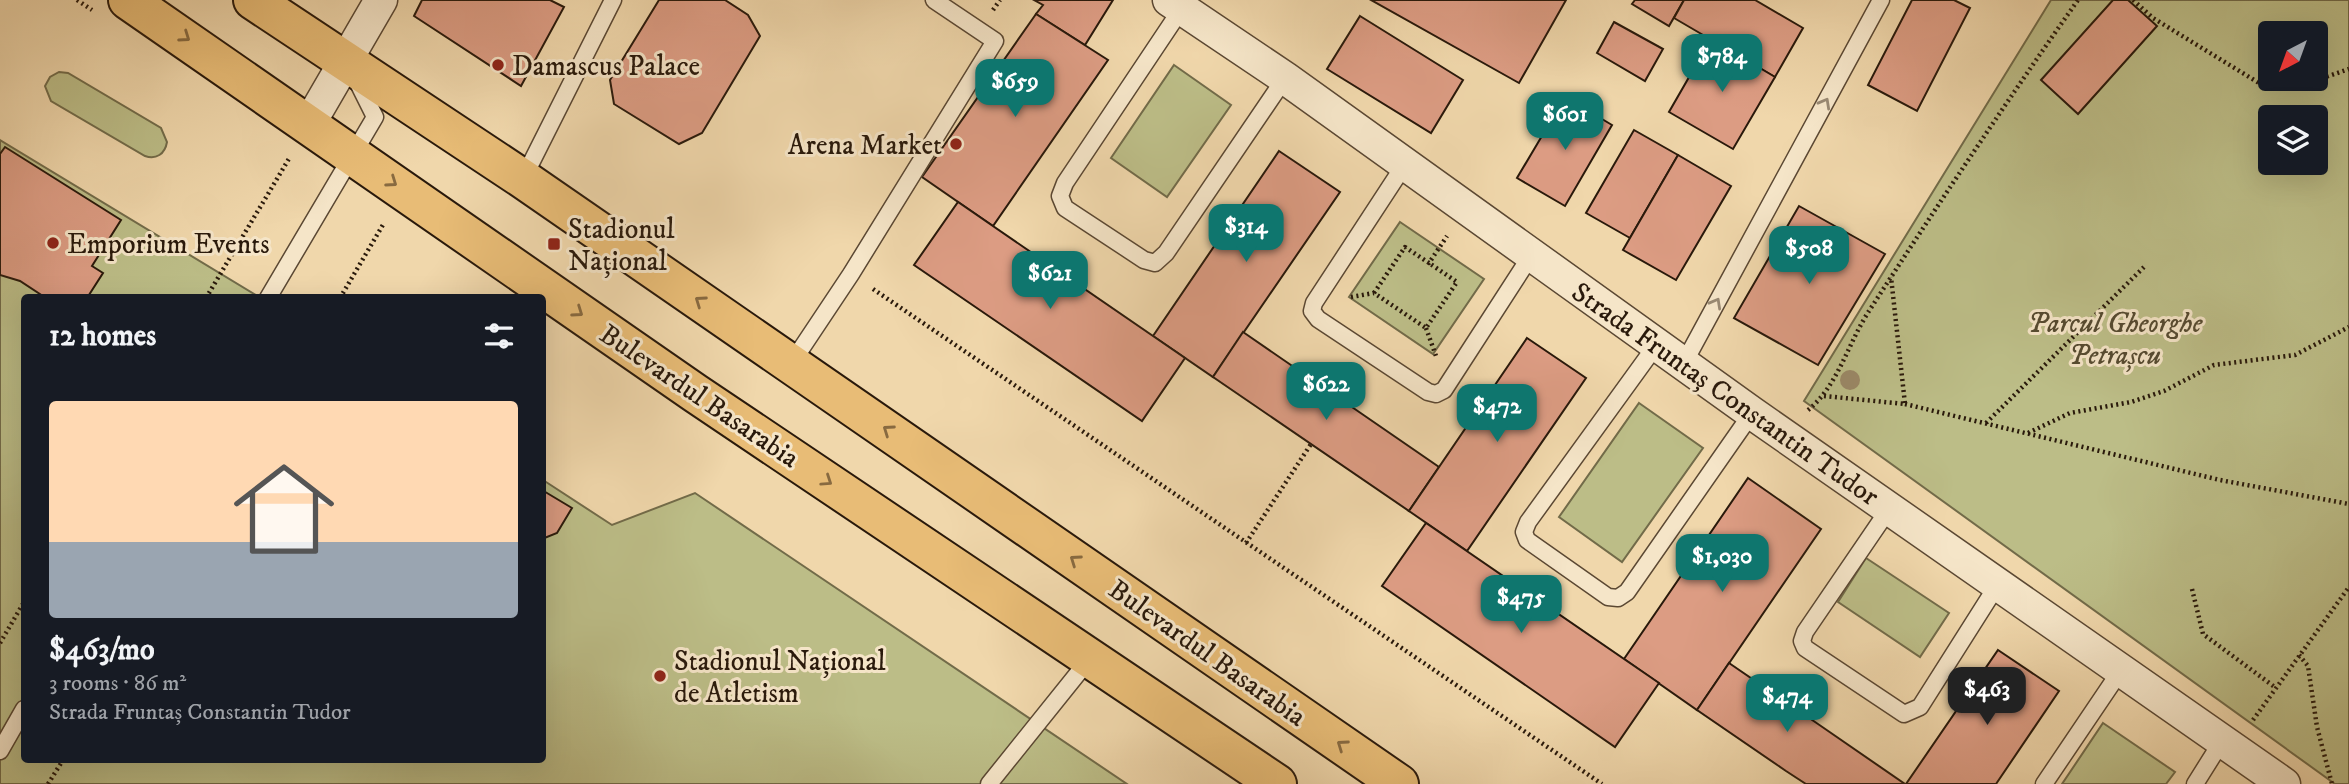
<!DOCTYPE html>
<html lang="en">
<head>
<meta charset="utf-8">
<style>
  :root { --surface:#171b24; --page:#20242c; --text:#f1f3f6; --muted:#9ea1a6; --accent:#0f766e }
  body { margin:0; font-family:"IM FELL DW Pica",serif; background:var(--page); color:var(--text); height:100vh; display:flex; flex-direction:column; font-size:26px; white-space:nowrap }
  * { box-sizing:border-box; margin:0 }
  p { font-size:23px; color:var(--muted) }
  .icon { flex:none; width:38px; height:38px; fill:none; stroke:currentColor; stroke-width:2; stroke-linecap:round; stroke-linejoin:round }
  .map { position:relative; flex:1; overflow:hidden }
  .details { position:absolute; left:21px; top:294px; width:525px; height:469px; display:flex; flex-direction:column; background:var(--surface); border-radius:7px; box-shadow:0 7px 28px #0002 }
  .details>* { flex:none }
  .needle { width:46px; rotate:221deg }
  .buttons { position:absolute; left:2258px; top:21px; display:grid; gap:14px }
  .buttons a { display:grid; place-items:center; width:70px; height:70px; border-radius:7px; background:var(--surface); box-shadow:0 7px 28px #0002; font-size:35px }
  .price { position:absolute; translate:-50% -60px; padding:0 16px; border-radius:14px; background:var(--accent); color:#fff; font-size:23px; line-height:46px; filter:drop-shadow(0 2px 4px #0008) }
  .price::after { content:''; position:absolute; left:50%; top:42px; width:21px; height:16px; margin-left:-10px; background:inherit; clip-path:polygon(0 0,100% 0,50% 100%) }
  .price.selected { background:#222; color:#fff }
  ul { padding:0; list-style:none }
  li { display:grid; align-content:center; gap:14px; height:371px; padding:0 28px }
  li span { display:grid; place-items:center; height:217px; border-radius:7px; color:#555 }
  li>.icon { margin-inline-start:auto }
  span .icon { width:126px; height:126px; fill:#fffc; stroke-width:1 }
  li b { font-size:30px }
  h2 { display:flex; justify-content:space-between; align-items:center; height:84px; padding:0 28px; font-size:30px }
  .map>svg:first-child { display:block }
  .green { fill:#bcbd87; stroke:#726b49; stroke-width:2; fill-rule:evenodd }
  .building { fill:#dc9c83; stroke:#29190b; stroke-width:2 }
  .lines { fill:none; stroke-linecap:round; stroke-linejoin:round }
  .service-casing { stroke:#5b4833; stroke-width:19 }
  .minor-casing { stroke:#5b4833; stroke-width:35 }
  .primary-casing { stroke:#29190b; stroke-width:42 }
  .path { stroke:#29190b; stroke-width:4.5; stroke-dasharray:2 3.5; stroke-linecap:butt }
  .service { stroke:#f5e5c8; stroke-width:16 }
  .minor { stroke:#f5e5c8; stroke-width:32 }
  .primary { stroke:#e8bc76; stroke-width:38 }
  .tree { fill:#9b8967 }
  .oneway { stroke:#886a40 }
  .oneway2 { stroke:#998973 }
  .poi-dot { fill:#8f2418; stroke:#f5e5c8; stroke-width:2.5 }
  .labels { text-anchor:middle; stroke-width:6; stroke-linejoin:round; paint-order:stroke }
  .poi-label { font-size:28px; fill:#29190b; stroke:#f5e5c8; text-anchor:start }
  .park-label { font-size:28px; font-style:italic; fill:#554a30; stroke:#f5e5c8 }
  .street-label { font-size:28px; fill:#29190b; stroke:#f5e5c8 }
</style>
</head>
<body>
<div class="map">
<svg width="2349" height="784" viewBox="0 0 2349 784">
  <rect width="100%" height="100%" fill="#f0d7ab"/>
  <filter id="stains"><feTurbulence type="fractalNoise" baseFrequency=".00286" numOctaves="4"/><feColorMatrix values="0 0 0 0 .2 0 0 0 0 .09 0 0 0 0 .02 0 0 0 .5 -.17"/></filter>
  <radialGradient id="worn" r=".72"><stop offset=".6" stop-color="#630" stop-opacity="0"/><stop offset="1" stop-color="#630" stop-opacity=".3"/></radialGradient>
  <g class="green">
    <path d="M 2051,0 L 2349,0 L 2349,784 L 2335,784 L 1804,401 ZM 2270,33 L 2315,33 L 2315,79 L 2270,79 ZM 2270,117 L 2315,117 L 2315,163 L 2270,163 Z"/>
    <polygon points="1174,65 1231,105 1167,197 1111,158"/>
    <path d="M 59,72 L 68,73 L 161,128 L 167,142 C 165,154 156,160 145,156 L 51,101 L 45,86 L 50,77 Z"/>
    <polygon points="0,140 259,297 24,298 24,760 542,760 543,480 612,525 695,493 1127,784 0,784"/>
    <polygon points="1400,222 1484,279 1433,354 1349,297"/>
    <polygon points="1639,403 1703,448 1622,562 1559,517"/>
    <polygon points="1866,558 1949,613 1920,657 1838,602"/>
    <polygon points="2103,723 2175,772 2166,784 2062,784"/>
  </g>
  <g class="building">
    <polygon points="422,0 550,0 564,7 521,86 414,16"/>
    <polygon points="659,0 725,0 748,15 760,36 702,133 679,144 614,104 610,80"/>
    <polygon points="1034,0 1113,0 1085,45 1036,14 1043,5"/>
    <polygon points="1371,0 1566,0 1519,83"/>
    <polygon points="1635,0 1684,0 1669,26 1632,4"/>
    <polygon points="1684,0 1755,0 1803,28 1775,77 1674,18"/>
    <polygon points="1912,0 1954,0 1970,8 1917,111 1868,85"/>
    <polygon points="2113,0 2128,0 2157,26 2078,114 2041,80"/>
    <polygon points="1036,14 1108,60 993,226 922,177"/>
    <polygon points="1360,16 1463,80 1431,133 1327,69"/>
    <polygon points="1614,22 1663,49 1645,81 1597,53"/>
    <polygon points="1711,39 1775,77 1733,149 1669,112"/>
    <polygon points="1565,97 1612,125 1565,206 1517,178"/>
    <polygon points="1634,130 1678,155 1630,238 1586,213"/>
    <polygon points="5,147 121,220 92,266 103,273 87,298 46,298 20,281 0,275 0,154"/>
    <polygon points="1279,151 1340,192 1213,377 1153,336"/>
    <polygon points="1678,155 1731,186 1676,280 1623,250"/>
    <polygon points="958,202 1185,358 1142,421 914,265"/>
    <polygon points="1799,206 1885,254 1818,365 1734,318"/>
    <polygon points="1243,332 1439,467 1409,511 1213,377"/>
    <polygon points="1527,338 1586,378 1467,551 1409,511"/>
    <polygon points="1748,478 1821,529 1697,710 1624,659"/>
    <polygon points="542,490 572,508 557,533 542,539"/>
    <polygon points="1426,523 1659,683 1615,747 1382,586"/>
    <polygon points="1998,650 2059,691 1996,784 1906,784"/>
    <polygon points="1729,663 1818,724 1905,784 1806,784 1786,771 1697,710"/>
  </g>
  <g class="lines">
    <g class="service-casing">
      <g id="service">
        <polyline points="1182,8 1065,183 1060,196 1065,208 1144,260 1155,263 1166,253 1285,78"/>
        <polyline points="1405,164 1314,303 1312,311 1318,319 1428,392 1436,394 1444,390 1532,254"/>
        <polyline points="523,179 613,0"/>
        <polyline points="268,298 375,117 356,79"/>
        <polyline points="1657,344 1528,522 1524,532 1527,540 1608,597 1618,598 1627,592 1752,413"/>
        <polyline points="1684,363 1881,0"/>
        <polyline points="791,364 851,274 995,41 934,0"/>
        <polyline points="1889,509 1805,632 1802,641 1805,648 1904,714 1920,707 1998,584"/>
        <polyline points="0,751 24,709"/>
        <polyline points="989,784 1091,657"/>
        <polyline points="2044,784 2121,670"/>
        <polyline points="2195,784 2222,741"/>
      </g>
    </g>
    <g class="minor-casing">
      <g id="minor">
        <polyline points="1169,0 1285,78 1752,413 2284,784"/>
        <polyline points="309,124 381,0"/>
      </g>
    </g>
    <g class="primary-casing">
      <g id="primary">
        <polyline points="128,0 695,393 1277,784"/>
        <polyline points="253,0 523,179 1399,784"/>
      </g>
    </g>
    <g class="path">
      <polyline points="77,0 92,10"/>
      <polyline points="2133,0 2153,18 2259,83 2311,82 2349,69"/>
      <polyline points="993,10 1000,0"/>
      <polyline points="873,289 1602,784"/>
      <polyline points="1374,293 1405,247 1429,263 1447,236"/>
      <polyline points="1351,297 1374,293 1426,328 1457,282 1429,263"/>
      <polyline points="206,298 290,157"/>
      <polyline points="340,298 384,223"/>
      <polyline points="1426,328 1436,356"/>
      <polyline points="1824,396 1905,404 1891,277"/>
      <polyline points="1340,400 1357,374"/>
      <polyline points="1905,404 2220,480 2349,504"/>
      <path d="M 1808,410 C 1838,386 1848,343 1869,311 C 1937,206 2006,102 2078,0"/>
      <polyline points="1986,423 2144,267"/>
      <polyline points="2028,433 2070,413 2131,402 2164,391 2214,365 2295,355 2349,327"/>
      <polyline points="1246,543 1311,444"/>
      <polyline points="2192,589 2203,634 2276,688"/>
      <polyline points="0,643 24,602"/>
      <polyline points="2299,655 2308,666 2317,727 2332,784"/>
      <polyline points="2253,720 2349,587"/>
      <polyline points="48,784 63,760"/>
    </g>
    <use href="#service" class="service"/>
    <use href="#minor" class="minor"/>
    <use href="#primary" class="primary"/>
  </g>
  <circle class="tree" cx="1850" cy="380" r="10"/>
  <defs><path id="oneway-chevron" d="M-2-3.5L2.5 0L-2 3.5" fill="none" stroke-width="1.6" stroke-linecap="round" stroke-linejoin="round" transform="scale(1.75)"/></defs>
  <g class="oneway">
    <use href="#oneway-chevron" transform="translate(185 37) rotate(35)"/>
    <use href="#oneway-chevron" transform="translate(392 182) rotate(35)"/>
    <use href="#oneway-chevron" transform="translate(700 301) rotate(-145)"/>
    <use href="#oneway-chevron" transform="translate(578 312) rotate(35)"/>
    <use href="#oneway-chevron" transform="translate(888 430) rotate(-145)"/>
    <use href="#oneway-chevron" transform="translate(827 481) rotate(34)"/>
    <use href="#oneway-chevron" transform="translate(1075 560) rotate(-145)"/>
    <use href="#oneway-chevron" transform="translate(1342 745) rotate(-145)"/>
  </g>
  <g class="oneway2">
    <use href="#oneway-chevron" transform="translate(1825 103) rotate(-61)"/>
    <use href="#oneway-chevron" transform="translate(1716 303) rotate(-61)"/>
  </g>
  <g class="poi-dot">
    <circle cx="498" cy="65" r="7"/>
    <circle cx="956" cy="144" r="7"/>
    <circle cx="53" cy="243" r="7"/>
    <rect x="547" y="237" width="14" height="14" rx="3.5"/>
    <circle cx="660" cy="676" r="7"/>
  </g>
  <g class="labels">
    <g class="poi-label">
      <text x="512" y="75">Damascus Palace</text>
      <text x="942" y="154" text-anchor="end">Arena Market</text>
      <text x="568" y="238">Stadionul<tspan x="568" dy="32">Național</tspan></text>
      <text x="67" y="253">Emporium Events</text>
      <text x="674" y="670">Stadionul Național<tspan x="674" dy="32">de Atletism</tspan></text>
    </g>
    <g class="park-label">
      <text x="2115" y="332">Parcul Gheorghe<tspan x="2115" dy="32">Petrașcu</tspan></text>
    </g>
    <g class="street-label">
      <text transform="translate(1726 393) rotate(35)" y="10">Strada Fruntaș Constantin Tudor</text>
      <text transform="translate(700 395) rotate(34)" y="10">Bulevardul Basarabia</text>
      <text transform="translate(1208 652) rotate(35)" y="10">Bulevardul Basarabia</text>
    </g>
  </g>
  <rect width="100%" height="100%" filter="url(#stains)"/>
  <rect width="100%" height="100%" fill="url(#worn)"/>
</svg>
<div class="buttons">
<a><svg class="needle" viewBox="-14 -14 28 28"><path d="M0-13l5 13h-10z" fill="#e53935"/><path d="M0 13l5-13h-10z" fill="#9ea1a6"/></svg></a>
<a><svg class="icon" aria-label="layers" viewBox="0 0 24 24"><path d="M12 4l9 5-9 5-9-5zM3 14l9 5 9-5"/></svg></a>
</div>
<b class="price" style="left:1722px;top:94px">$784</b>
<b class="price" style="left:1015px;top:119px">$659</b>
<b class="price" style="left:1565px;top:152px">$601</b>
<b class="price" style="left:1246px;top:264px">$314</b>
<b class="price" style="left:1809px;top:286px">$508</b>
<b class="price" style="left:1050px;top:311px">$621</b>
<b class="price" style="left:1326px;top:422px">$622</b>
<b class="price" style="left:1497px;top:444px">$472</b>
<b class="price" style="left:1722px;top:594px">$1,030</b>
<b class="price" style="left:1521px;top:635px">$475</b>
<b class="price selected" style="left:1987px;top:727px">$463</b>
<b class="price" style="left:1787px;top:734px">$474</b>
<section class="details">
<h2>12 homes<svg class="icon" aria-label="filters" viewBox="0 0 24 24"><path d="M4 7h16M4 17h16"/><circle cx="9" cy="7" r="2"/><circle cx="15" cy="17" r="2"/></svg></h2>
<ul>
<li><span style="background:linear-gradient(#ffd9b3 65%,#9aa5b1 0)"><svg class="icon" aria-label="home" viewBox="0 0 24 24"><path d="M3 11l9-7 9 7M6 9v11h12V9"/></svg></span><div><b>$463/mo</b><p>3 rooms · 86 m²</p><p>Strada Fruntaș Constantin Tudor</p></div></li>
</ul>
</section>
</div>
</body>
</html>
